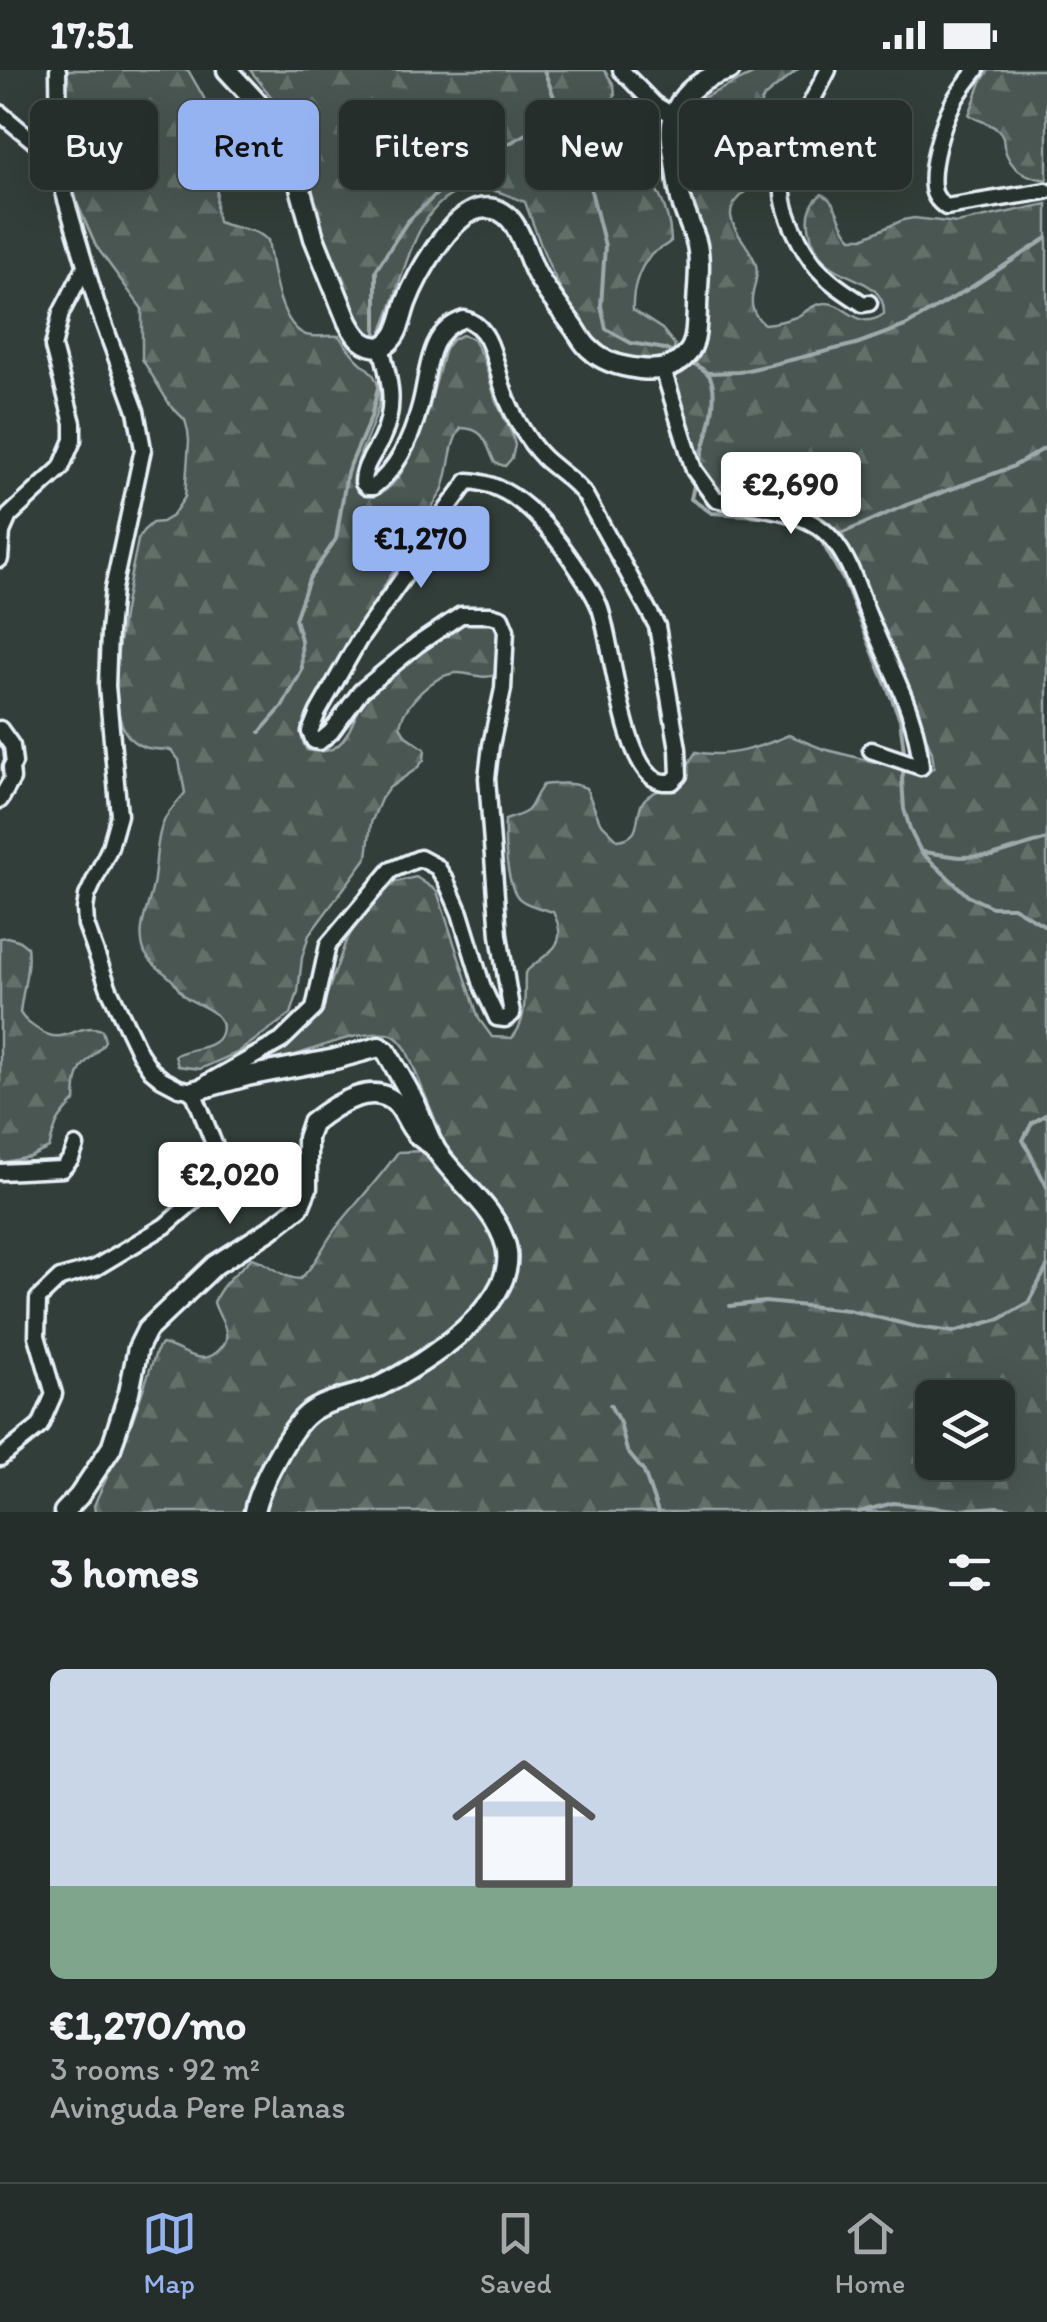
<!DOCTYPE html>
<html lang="en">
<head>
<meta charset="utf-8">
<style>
  :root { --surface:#262e2b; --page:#323a37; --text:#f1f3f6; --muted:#a4a8a9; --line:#424a47; --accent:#95b2f1 }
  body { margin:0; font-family:Itim,sans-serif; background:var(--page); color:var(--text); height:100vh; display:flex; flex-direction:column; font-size:38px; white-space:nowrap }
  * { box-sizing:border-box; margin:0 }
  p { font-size:32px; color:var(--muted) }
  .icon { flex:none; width:55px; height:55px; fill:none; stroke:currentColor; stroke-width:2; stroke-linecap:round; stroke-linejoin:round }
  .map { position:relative; height:1442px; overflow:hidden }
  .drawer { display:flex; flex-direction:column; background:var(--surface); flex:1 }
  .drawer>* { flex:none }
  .guide { position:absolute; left:30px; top:30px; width:988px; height:90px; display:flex; gap:20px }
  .buttons { position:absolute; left:915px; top:1310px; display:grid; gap:20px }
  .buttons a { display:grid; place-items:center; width:100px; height:100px; border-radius:15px; background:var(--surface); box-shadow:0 10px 40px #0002,0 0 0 2px var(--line); font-size:50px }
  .price { position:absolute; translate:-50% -85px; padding:0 22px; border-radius:10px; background:#fff; color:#222; font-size:32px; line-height:65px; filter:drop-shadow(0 2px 5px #0008) }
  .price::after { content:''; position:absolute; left:50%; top:60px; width:30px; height:22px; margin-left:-15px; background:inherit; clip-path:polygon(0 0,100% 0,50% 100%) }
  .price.current { background:var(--accent); color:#111 }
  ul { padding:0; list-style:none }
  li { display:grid; align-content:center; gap:20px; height:530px; padding:0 50px }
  li span { display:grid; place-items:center; height:310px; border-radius:15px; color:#555 }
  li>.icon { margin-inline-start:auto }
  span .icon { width:180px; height:180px; fill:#fffc; stroke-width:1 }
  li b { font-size:42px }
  h2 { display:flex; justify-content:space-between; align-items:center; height:120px; padding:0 50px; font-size:42px }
  .chip { padding:0 35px; border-radius:15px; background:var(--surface); box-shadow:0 10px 40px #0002,0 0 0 2px var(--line); font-size:35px; line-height:90px }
  .chip.current { background:var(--accent); color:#111 }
  .status { display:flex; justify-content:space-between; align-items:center; height:70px; padding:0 50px; background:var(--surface); direction:ltr }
  .status svg { height:28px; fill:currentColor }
  .menu { display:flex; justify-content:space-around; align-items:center; height:140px; border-top:2px solid var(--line); background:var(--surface); font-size:28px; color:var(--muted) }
  .menu a { display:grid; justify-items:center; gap:5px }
  .menu .current { color:var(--accent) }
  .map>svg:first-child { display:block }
  .forest { fill:url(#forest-firs); stroke:#98a4a4; stroke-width:2.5; fill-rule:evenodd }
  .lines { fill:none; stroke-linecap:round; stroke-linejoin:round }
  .stream { stroke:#9ea9ab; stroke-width:4 }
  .minor-casing { stroke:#e8f1f8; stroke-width:21 }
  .tertiary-casing { stroke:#e8f1f8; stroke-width:25 }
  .minor { stroke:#26332d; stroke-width:14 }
  .tertiary { stroke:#26332d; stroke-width:18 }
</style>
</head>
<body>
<div class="status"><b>17:51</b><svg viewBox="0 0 49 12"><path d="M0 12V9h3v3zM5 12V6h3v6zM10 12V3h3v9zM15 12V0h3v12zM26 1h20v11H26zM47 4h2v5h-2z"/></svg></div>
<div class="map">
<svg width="1047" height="1442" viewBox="0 0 1047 1442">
  <defs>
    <pattern id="forest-firs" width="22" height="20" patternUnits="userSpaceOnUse" patternTransform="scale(2.5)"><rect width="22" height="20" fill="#495651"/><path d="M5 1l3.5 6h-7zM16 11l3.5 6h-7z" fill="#636f6b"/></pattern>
  </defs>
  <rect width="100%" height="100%" fill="#323e39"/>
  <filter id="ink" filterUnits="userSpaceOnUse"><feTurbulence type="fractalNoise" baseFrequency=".01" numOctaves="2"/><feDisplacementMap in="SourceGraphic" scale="20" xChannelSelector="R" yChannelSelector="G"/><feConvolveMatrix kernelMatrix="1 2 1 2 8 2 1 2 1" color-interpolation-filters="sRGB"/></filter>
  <g filter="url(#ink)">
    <g class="forest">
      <path d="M 64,0 L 188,0 L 204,28 L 210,50 L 217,116 L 216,140 L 218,152 C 236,160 252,156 268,170 C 272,194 278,255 306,265 C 316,268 328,265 339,266 C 345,274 351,283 359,291 C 364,296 372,301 375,308 C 394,341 346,384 357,421 C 408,451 435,310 445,279 L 452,270 L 462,265 L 472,268 L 483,287 L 496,331 L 512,364 L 515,375 L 512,388 L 505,396 L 495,393 C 486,375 486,358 461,358 C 448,376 451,400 442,421 L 309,640 C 301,654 298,666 307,680 C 317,682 328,683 337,676 C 351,665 354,644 365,630 C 382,611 484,513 500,566 C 503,577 499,593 498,604 C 483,611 473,603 458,603 C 435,603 403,635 400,656 L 406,666 L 425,679 L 424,690 L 416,699 L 389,718 L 381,729 L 371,753 L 367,787 L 309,865 L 302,888 L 298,922 L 291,944 L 237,983 L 200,999 L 178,996 L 175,986 C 186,977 216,981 221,963 C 227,942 199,936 187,928 C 180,923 177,916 172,910 C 163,900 151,895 145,883 C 135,859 149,838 153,815 C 157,794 155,767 166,747 C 171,739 179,730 185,723 L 179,690 L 171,680 C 158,679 144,680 133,671 C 96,642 130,512 138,470 L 143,461 L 152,453 L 162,452 L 172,446 L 185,427 L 189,371 L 188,361 L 185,350 L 170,335 L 142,289 L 142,239 L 96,176 L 78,135 L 72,113 Z"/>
      <path d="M 250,0 L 604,0 L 614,15 L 615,26 C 605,38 598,34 587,42 C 574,51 573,79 590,85 C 597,87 607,84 614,83 L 620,104 L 629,109 L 651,111 C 664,130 670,148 671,171 C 665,177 657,179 651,185 C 638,199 632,221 633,240 L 662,259 L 675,275 L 672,287 C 586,318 547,191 525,132 C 511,127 494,118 479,118 C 411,118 404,221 379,267 L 368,270 L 359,265 L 322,168 L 300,63 Z"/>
      <path d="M 761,0 L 797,0 L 764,27 L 744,66 C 751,83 757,101 747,119 C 741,128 730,133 731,146 C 733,163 752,178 756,195 C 761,216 739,233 764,254 C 775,253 785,251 796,247 C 805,243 814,233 825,233 C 847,232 857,263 884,244 C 885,211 848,211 828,194 C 809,176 799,141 822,124 C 840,134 837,154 852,168 L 863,168 L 903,150 L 914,148 L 957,153 L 1047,134 L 1047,1442 L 95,1442 L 94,1436 L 98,1426 L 128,1363 L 156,1282 L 161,1274 C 181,1276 202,1301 221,1278 C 225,1274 227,1268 226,1263 C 225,1252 216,1242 214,1232 C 221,1214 238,1201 252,1188 C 271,1193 280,1208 300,1209 C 316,1195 324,1173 337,1157 C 357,1132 379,1109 398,1082 L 424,1081 L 440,1061 L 406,979 C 401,972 396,965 387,964 C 346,960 299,990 258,993 L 287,977 L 317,943 L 327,924 L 346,871 L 364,842 L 395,812 L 416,807 L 437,821 L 479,949 L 492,967 L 512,968 C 528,950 524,925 525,903 C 544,882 572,879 553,842 C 543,839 529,836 521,830 C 506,820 504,768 505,750 C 539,739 525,740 543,715 C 558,713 572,712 586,718 L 600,752 L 618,770 C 645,767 632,747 644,730 C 652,720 671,718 683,712 L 690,691 L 696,682 C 727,689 761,677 789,665 L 823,679 L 915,702 L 934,698 L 932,682 L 891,583 L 832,460 L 814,441 L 718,423 L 699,399 L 670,309 L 685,295 L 699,286 C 702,247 704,208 701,169 C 701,154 693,138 689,124 C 680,97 674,58 692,33 ZM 932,1328 L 998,1328 L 998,1392 L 932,1392 Z"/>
      <path d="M 989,0 L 1047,0 L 1047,110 C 1025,107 1009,99 1004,76 C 1003,69 1004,67 999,61 C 992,53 978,51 969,45 L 981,12 Z"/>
      <path d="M 7,867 L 18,870 L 27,877 C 30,897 22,923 20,943 C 25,951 31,955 39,960 C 65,978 76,951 102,960 L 105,971 C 99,982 89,987 82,997 C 75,1007 76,1019 75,1031 C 56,1050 56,1053 49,1078 L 30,1087 L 0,1093 L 0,868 Z"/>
    </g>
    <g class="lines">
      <g class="stream">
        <polyline points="544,0 555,30 580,77 605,176 601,236 606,259 631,273 665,279 675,284"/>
        <polyline points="376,269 376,200 407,152 449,112 492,83 533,60 555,30"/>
        <path d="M 688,291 C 694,294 703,298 708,304 C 723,323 704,375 698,397"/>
        <polyline points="708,303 739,302 770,295 856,274 905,256 970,218 1047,168"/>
        <polyline points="695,411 691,429 712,443 775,447 802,455 822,472 844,511 900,649 905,689"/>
        <polyline points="836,466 904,436 1012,397 1047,377"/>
        <polyline points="260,662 282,637 302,600 301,570 295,549 309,509 336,469 347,403 371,347 381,305"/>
        <polyline points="904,698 902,709 904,739 911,762 921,782 968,826 992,837 1013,837 1047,857"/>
        <polyline points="924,782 959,787 992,786 1047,769"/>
        <polyline points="1047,1044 1032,1053 1023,1070 1047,1117"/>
        <polyline points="730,1236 765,1232 848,1240 917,1257 953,1262 1000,1249 1028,1233 1047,1197"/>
        <polyline points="610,1335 620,1353 627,1381 644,1402 658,1442"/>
        <polyline points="295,1442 299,1442"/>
        <polyline points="859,1442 893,1433 957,1440 998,1437 1035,1442 1047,1440"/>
      </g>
      <g class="minor-casing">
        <g id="minor">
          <polyline points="58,0 59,71 64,123 97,235 136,341 143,379 113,519 109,562 107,616 119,745 110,777 87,826 85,839 86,855 109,919 140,984 151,1000 162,1009 179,1018 193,1021"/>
          <polyline points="621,0 654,34 674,46"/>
          <path d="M 828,0 C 810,36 786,74 783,116 C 781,142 806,189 825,206 C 836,217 850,225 863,234 L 869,233"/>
          <path d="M 976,0 C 968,11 959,21 953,33 C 942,54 930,95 933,118 C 934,127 939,132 946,137 L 1046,121"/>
          <polyline points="0,43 61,94"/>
          <path d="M 663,299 L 694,400 L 715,429 C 748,436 800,439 825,462 C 850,484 858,522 871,551 C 891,601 917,642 921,697 L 871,680"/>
          <polyline points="0,489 2,462 9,446 61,398 73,370 73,353 53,277 61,243 85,197"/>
          <polyline points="0,659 12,676 14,693 11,697 12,709 0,730"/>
          <path d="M 207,1013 L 281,971 L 314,939 L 328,875 L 391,800 L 420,788 L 437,797 L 446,811 L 460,843 L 483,918 L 497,948 L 505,949 L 512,944 L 499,865 L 487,708 L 491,675 L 503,619 L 506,560 L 501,548 L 491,545 L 461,545 L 418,574 L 361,621 L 331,662 L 319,672 L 314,671 L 310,662 L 318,642 L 359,570 L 410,498 L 440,449 L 468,411 C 515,413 549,457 573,492 C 583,507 594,522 600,538 C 613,575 622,694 657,710 C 662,713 666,712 672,712 L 679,705 L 678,679 L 657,556 L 585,425 C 573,409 558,401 544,388 C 527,371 512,344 504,321 C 495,297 493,256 464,249 C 426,261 429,304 420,336 C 412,367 399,398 373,417 L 367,417 L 363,413 C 363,396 374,384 381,370 C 397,337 390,310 381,277"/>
          <polyline points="0,1102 62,1099 71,1089 76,1076"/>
          <polyline points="0,1388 40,1356 54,1324 37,1266 38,1229 60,1208 95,1198 165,1156 195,1130 214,1108 220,1089 193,1021"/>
        </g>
      </g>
      <g class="tertiary-casing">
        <g id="tertiary">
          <path d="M 227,0 L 265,41 L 287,71 L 314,168 L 348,252 C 356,267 363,277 381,277 C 399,269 400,250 406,233 C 416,207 450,145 479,139 C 519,131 523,182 538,207 C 548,224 561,240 573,256 C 579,264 583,274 591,280 C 603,292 623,297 640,299 C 658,301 675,299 688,283 C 697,272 696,254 697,240 C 697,218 702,192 696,171 C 692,159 687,148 683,136 C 678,121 677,106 675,91 C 673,77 669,60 674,46 C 682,20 707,6 730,0"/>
          <path d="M 193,1021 L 247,1006 L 335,989 L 379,977 L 386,981 C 396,999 407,1017 416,1035 C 422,1049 427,1064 434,1077 C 455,1111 495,1135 506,1176 C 520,1233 423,1295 380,1316 C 358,1327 329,1328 309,1343 C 290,1357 258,1418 254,1442"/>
          <path d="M 64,1442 L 79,1426 L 111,1378 L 129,1322 L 138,1278 L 147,1260 L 215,1195 L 270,1160 L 299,1137 L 307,1118 L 307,1068 L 312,1053 C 334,1035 374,1009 398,1035 C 405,1043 408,1054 415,1062 C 419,1068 427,1072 434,1076"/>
        </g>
      </g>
      <use href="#minor" class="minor"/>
      <use href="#tertiary" class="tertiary"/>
    </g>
  </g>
</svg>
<div class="buttons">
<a><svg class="icon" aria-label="layers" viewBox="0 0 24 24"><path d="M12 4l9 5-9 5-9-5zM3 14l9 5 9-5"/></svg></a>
</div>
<b class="price" style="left:791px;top:467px">€2,690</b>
<b class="price current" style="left:421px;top:521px">€1,270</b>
<b class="price" style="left:230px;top:1157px">€2,020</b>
<div class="guide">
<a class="chip">Buy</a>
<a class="chip current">Rent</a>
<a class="chip">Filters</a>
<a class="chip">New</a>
<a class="chip">Apartment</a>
</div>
</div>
<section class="drawer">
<h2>3 homes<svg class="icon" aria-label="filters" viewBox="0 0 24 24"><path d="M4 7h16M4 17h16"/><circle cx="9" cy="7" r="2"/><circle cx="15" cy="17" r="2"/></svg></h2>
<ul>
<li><span style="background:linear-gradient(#c9d6e8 70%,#7fa58c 0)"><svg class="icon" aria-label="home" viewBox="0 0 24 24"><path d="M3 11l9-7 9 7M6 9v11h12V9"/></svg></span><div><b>€1,270/mo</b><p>3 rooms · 92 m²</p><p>Avinguda Pere Planas</p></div></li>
</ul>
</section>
<nav class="menu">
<a class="current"><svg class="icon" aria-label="map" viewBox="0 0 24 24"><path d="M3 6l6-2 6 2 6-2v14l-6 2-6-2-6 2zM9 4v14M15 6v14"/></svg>Map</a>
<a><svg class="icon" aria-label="saved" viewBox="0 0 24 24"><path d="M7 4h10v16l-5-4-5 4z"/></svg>Saved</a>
<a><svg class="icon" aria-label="home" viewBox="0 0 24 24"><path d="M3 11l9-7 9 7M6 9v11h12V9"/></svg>Home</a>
</nav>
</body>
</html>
